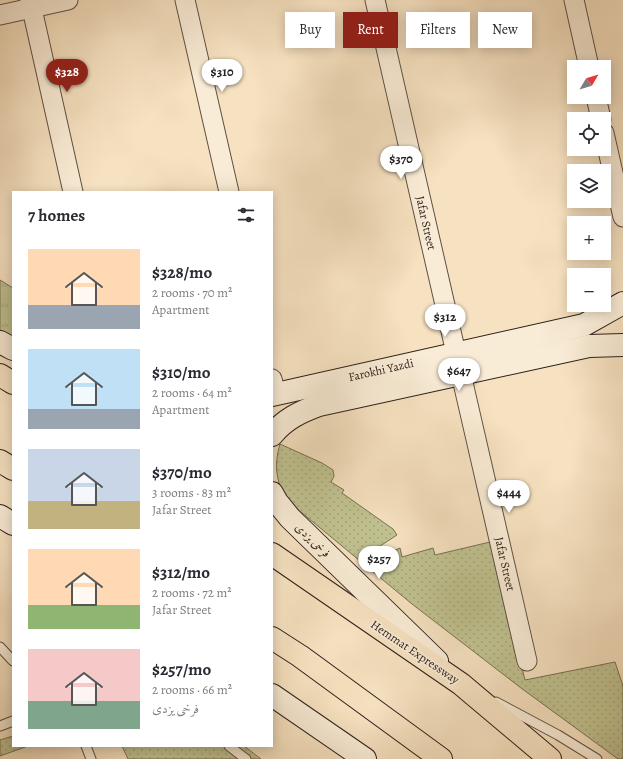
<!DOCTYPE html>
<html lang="en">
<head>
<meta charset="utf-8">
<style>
  :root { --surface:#fff; --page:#f7f7f7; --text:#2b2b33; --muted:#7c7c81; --accent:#8f2418 }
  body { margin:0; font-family:Alegreya,Amiri,serif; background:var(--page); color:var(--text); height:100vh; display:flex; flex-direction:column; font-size:15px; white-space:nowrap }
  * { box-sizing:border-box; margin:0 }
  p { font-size:13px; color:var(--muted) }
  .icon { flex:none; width:22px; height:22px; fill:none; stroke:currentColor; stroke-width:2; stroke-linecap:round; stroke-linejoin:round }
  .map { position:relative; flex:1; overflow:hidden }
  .panel { position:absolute; left:12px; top:191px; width:261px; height:556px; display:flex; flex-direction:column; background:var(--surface); border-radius:0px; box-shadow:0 2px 10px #0003 }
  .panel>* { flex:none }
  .hud { position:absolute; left:285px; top:12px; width:278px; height:36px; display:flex; gap:8px }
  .needle { width:26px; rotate:52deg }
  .buttons { position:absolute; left:567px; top:60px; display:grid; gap:8px }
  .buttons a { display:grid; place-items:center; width:44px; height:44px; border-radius:0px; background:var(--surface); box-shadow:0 2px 10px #0003; font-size:20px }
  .price { position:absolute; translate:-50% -34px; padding:0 9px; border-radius:14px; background:#fff; color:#222; font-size:13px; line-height:26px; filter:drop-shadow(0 1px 2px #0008) }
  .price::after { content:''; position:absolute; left:50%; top:24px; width:12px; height:9px; margin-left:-6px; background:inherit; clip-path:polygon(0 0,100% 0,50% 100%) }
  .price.active { background:var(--accent); color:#fff }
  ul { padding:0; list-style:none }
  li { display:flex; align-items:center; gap:12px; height:100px; padding:0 16px }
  li span { display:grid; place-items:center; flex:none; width:112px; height:80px; border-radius:0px; color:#555 }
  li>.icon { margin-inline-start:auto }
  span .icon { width:48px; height:48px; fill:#fffc; stroke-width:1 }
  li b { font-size:17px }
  h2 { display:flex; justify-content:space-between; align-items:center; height:48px; padding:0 16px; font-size:17px }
  .pill { padding:0 14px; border-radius:0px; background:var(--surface); box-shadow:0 2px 10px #0003; font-size:14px; line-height:36px }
  .pill.active { background:var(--accent); color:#fff }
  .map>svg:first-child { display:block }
  .grass { fill:url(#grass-tufts); stroke:#767156 }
  .park { fill:url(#park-dots); stroke:#767156 }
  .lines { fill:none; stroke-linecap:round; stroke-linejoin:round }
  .lane-casing { stroke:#5f5044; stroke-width:11 }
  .street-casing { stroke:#5f5044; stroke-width:21 }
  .secondary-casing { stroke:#2d201b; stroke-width:24 }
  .highway-casing { stroke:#2d201b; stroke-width:24 }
  .lane { stroke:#f9ecd6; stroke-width:9 }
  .street { stroke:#f9ecd6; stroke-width:19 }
  .secondary { stroke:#f9ecd6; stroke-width:22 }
  .highway { stroke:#f6e1c0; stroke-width:22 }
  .labels { text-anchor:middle; stroke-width:3.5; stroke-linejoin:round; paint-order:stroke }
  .street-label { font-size:12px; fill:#2d201b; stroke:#f9ecd6 }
</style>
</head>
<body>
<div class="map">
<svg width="623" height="759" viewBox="0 0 623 759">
  <defs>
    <pattern id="grass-tufts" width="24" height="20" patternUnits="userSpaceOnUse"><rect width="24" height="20" fill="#c0c290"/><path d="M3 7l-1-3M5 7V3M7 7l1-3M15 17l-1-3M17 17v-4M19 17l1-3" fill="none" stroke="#a5a67c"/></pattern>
    <pattern id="park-dots" width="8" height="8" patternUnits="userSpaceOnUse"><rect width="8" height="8" fill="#c0c290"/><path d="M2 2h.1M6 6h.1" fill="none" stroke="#a5a67c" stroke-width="1.8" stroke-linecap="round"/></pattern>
  </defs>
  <rect width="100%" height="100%" fill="#f6e1c0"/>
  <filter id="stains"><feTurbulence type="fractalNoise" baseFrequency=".005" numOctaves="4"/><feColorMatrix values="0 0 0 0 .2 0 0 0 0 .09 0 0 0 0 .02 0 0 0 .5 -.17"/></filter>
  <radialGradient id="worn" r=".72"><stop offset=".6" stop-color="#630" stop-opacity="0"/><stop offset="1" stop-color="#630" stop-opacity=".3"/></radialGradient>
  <polygon class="grass" points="0,280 13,288 13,337 0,331"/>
  <g class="park">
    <path d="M 280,444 L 322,463 L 333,470 L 334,476 L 331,482 L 344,490 L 342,493 L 393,529 L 397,535 L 377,548 L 381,556 L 400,548 L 402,557 L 433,548 L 435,555 L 490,542 L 525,680 L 615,662 L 623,686 L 623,759 L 618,759 L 521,688 L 412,604 L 284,498 C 276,477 274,465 280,444 Z"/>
    <polygon points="13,736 13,746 28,746 0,756 0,740"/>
    <polygon points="122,746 244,746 261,759 128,759"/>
  </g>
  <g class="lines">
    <g class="lane-casing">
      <g id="lane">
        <polyline points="0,647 13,661"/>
        <polyline points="496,702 558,735 597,759"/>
        <polyline points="0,726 13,721"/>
        <polyline points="86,746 91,759"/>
        <polyline points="229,746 246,759"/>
      </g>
    </g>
    <g class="street-casing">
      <g id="street">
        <polyline points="30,0 73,192"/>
        <polyline points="185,0 229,192"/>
        <polyline points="375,0 456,353"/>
        <polyline points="574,0 589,67"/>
        <polyline points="0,15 68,0"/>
        <polyline points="596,97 601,119"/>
        <polyline points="604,133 623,217"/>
        <polyline points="461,374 527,661"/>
        <polyline points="272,379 276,394"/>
      </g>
    </g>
    <g class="secondary-casing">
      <g id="secondary">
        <polyline points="0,342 13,349"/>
        <polyline points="272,395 584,325 623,303"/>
        <path d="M 272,435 C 285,419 300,412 319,405 L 589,346 L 623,345"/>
        <polyline points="272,493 277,502 290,518 437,661"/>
        <polyline points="0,516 13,524"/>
        <polyline points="272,695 365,759"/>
      </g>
    </g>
    <g class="highway-casing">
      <g id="highway">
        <polyline points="0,375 13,383"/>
        <polyline points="0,461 13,469"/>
        <polyline points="272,554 461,684 550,759"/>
        <polyline points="272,638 300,656 441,759"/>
      </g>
    </g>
    <use href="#lane" class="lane"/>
    <use href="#street" class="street"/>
    <use href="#secondary" class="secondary"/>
    <use href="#highway" class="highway"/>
  </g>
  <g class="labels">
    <g class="street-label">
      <text transform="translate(426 223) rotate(77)" y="4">Jafar Street</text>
      <text transform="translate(381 370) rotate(-13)" y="4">Farokhi Yazdi</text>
      <text transform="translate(313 540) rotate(44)" y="4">فرخی یزدی</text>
      <text transform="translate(505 564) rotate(77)" y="4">Jafar Street</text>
      <text transform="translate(415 652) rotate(34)" y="4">Hemmat Expressway</text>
    </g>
  </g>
  <rect width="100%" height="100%" filter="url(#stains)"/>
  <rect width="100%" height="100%" fill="url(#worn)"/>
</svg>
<div class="buttons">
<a><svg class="needle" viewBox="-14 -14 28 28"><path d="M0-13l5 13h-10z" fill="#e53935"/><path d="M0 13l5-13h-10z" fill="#7c7c81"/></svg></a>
<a><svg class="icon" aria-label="locate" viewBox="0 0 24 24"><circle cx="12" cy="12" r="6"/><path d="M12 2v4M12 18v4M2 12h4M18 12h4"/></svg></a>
<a><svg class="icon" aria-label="layers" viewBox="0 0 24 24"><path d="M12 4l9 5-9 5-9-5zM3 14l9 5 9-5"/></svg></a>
<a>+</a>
<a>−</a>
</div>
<b class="price active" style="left:67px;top:93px">$328</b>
<b class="price" style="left:222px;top:93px">$310</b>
<b class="price" style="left:401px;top:180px">$370</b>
<b class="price" style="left:445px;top:338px">$312</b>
<b class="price" style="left:459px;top:392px">$647</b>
<b class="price" style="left:509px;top:514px">$444</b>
<b class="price" style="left:379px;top:580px">$257</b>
<div class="hud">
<a class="pill">Buy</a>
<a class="pill active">Rent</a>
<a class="pill">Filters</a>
<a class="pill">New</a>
</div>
<section class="panel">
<h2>7 homes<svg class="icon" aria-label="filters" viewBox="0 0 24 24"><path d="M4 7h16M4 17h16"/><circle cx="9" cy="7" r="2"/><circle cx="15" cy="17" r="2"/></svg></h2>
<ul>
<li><span style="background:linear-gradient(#ffd9b3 70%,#9aa5b1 0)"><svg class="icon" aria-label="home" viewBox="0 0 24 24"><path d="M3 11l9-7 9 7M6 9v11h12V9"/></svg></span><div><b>$328/mo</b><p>2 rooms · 70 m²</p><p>Apartment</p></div></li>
<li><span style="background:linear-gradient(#bfe0f5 75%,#9aa5b1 0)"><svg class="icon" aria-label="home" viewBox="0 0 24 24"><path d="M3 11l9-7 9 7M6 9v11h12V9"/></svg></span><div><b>$310/mo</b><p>2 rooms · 64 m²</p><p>Apartment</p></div></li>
<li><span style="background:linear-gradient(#c9d6e8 65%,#c2b280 0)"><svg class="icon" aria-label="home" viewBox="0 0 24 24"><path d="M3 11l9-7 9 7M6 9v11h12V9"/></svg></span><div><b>$370/mo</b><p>3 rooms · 83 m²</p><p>Jafar Street</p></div></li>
<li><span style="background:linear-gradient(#ffd9b3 70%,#8fb573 0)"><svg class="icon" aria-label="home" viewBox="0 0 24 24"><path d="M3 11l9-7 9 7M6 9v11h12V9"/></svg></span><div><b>$312/mo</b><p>2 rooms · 72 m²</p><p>Jafar Street</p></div></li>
<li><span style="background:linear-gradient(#f6c9c9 65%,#7fa58c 0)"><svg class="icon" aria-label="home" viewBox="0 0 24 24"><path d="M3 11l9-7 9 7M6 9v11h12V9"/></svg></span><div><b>$257/mo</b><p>2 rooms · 66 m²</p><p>فرخی یزدی</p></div></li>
</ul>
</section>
</div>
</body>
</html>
